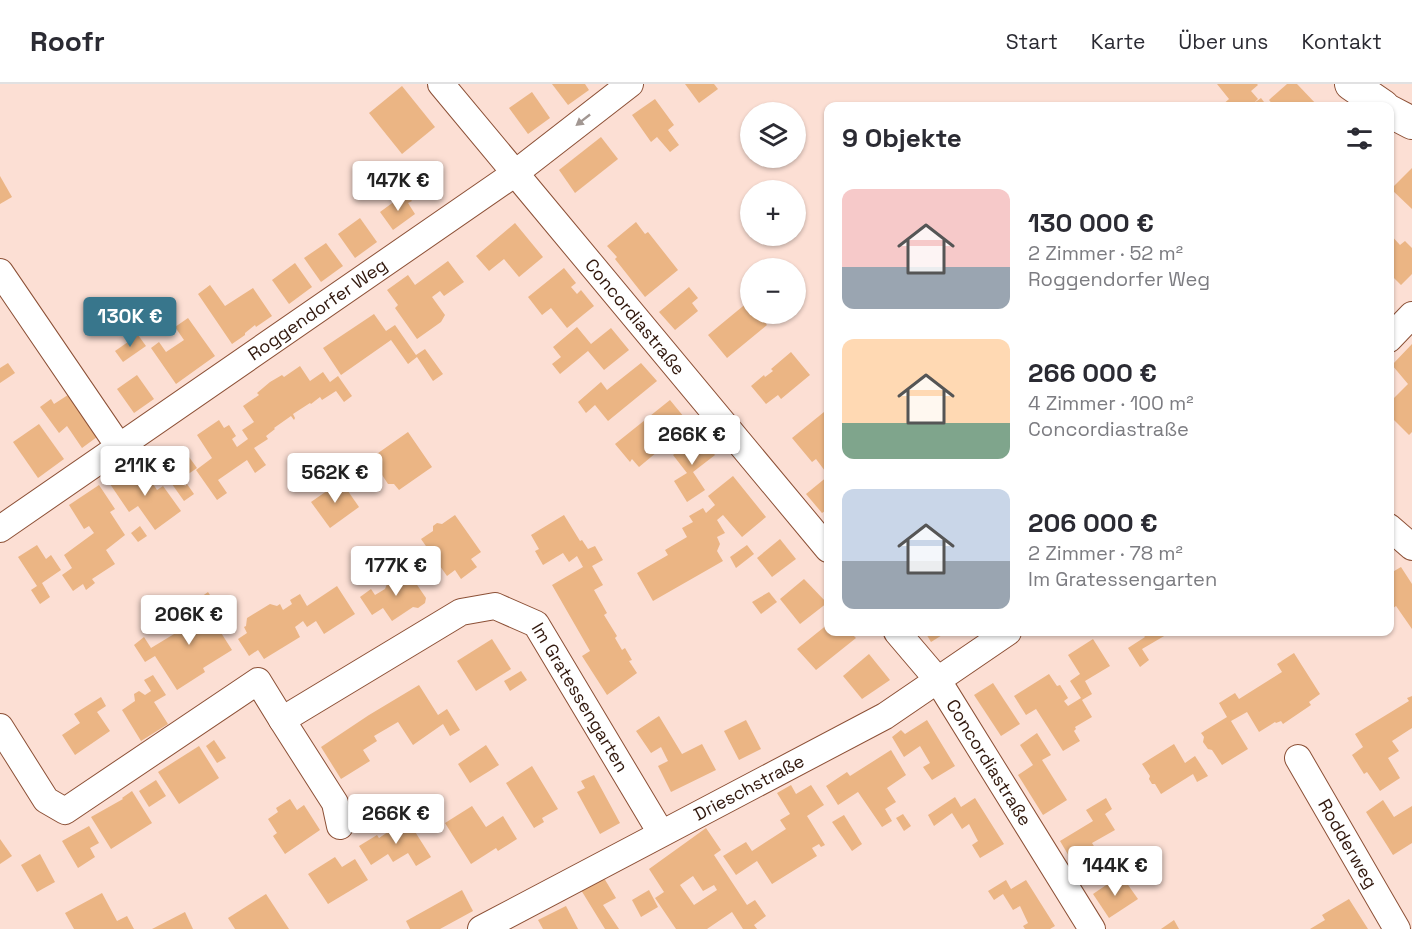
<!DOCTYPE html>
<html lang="de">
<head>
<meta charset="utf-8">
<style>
  :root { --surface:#fff; --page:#f7f7f7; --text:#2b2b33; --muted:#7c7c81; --line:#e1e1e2; --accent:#38768c }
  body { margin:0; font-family:"Space Grotesk",sans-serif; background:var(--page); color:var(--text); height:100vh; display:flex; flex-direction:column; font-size:22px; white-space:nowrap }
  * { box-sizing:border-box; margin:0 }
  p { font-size:20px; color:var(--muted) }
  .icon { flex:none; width:33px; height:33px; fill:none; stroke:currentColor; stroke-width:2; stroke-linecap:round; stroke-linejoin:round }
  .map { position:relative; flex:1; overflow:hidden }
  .side { position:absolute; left:824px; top:18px; width:570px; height:534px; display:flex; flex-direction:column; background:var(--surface); border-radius:12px; box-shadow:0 2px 4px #0004 }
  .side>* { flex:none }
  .buttons { position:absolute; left:740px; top:18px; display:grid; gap:12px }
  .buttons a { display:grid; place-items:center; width:66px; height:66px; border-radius:50%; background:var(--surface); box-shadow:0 2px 4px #0004; font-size:30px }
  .price { position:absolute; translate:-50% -51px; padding:0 14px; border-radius:6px; background:#fff; color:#222; font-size:20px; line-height:39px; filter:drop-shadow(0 2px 3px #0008) }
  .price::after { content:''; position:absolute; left:50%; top:36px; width:18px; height:14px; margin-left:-9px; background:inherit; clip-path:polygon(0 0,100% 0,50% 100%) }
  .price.current { background:var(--accent); color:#fff }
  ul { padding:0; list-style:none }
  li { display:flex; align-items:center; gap:18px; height:150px; padding:0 18px }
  li span { display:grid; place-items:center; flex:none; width:168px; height:120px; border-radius:12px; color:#555 }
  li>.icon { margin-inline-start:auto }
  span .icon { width:72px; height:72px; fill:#fffc; stroke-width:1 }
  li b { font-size:26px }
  h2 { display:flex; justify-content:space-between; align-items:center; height:72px; padding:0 18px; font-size:26px }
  header { display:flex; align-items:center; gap:36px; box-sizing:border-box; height:84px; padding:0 30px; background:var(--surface); border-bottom:2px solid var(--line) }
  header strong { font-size:28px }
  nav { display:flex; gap:33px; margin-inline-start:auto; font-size:21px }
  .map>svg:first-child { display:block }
  .building { fill:#ebb584; fill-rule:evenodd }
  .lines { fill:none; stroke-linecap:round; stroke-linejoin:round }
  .minor-casing { stroke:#8c5036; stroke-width:28 }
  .major-casing { stroke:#8c5036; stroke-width:34 }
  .minor { stroke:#fff; stroke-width:26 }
  .major { stroke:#fff; stroke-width:32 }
  .oneway { fill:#a29792 }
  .labels { text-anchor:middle; stroke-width:4.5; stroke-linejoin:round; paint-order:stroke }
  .street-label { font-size:18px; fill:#31180d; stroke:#fff0ea }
</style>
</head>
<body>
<header>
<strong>Roofr</strong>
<nav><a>Start</a><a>Karte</a><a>Über uns</a><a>Kontakt</a></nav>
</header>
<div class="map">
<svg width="1412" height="845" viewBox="0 0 1412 845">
  <rect width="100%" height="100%" fill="#fcdfd4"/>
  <g class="building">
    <polygon points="552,0 585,0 589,6 568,21"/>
    <polygon points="685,0 714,0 718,5 699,19"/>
    <polygon points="1217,0 1257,0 1258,1 1251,7 1258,15 1254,19 1261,14 1267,22 1221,22 1229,15"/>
    <polygon points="1287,0 1297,0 1318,22 1274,22 1269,16"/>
    <polygon points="402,2 435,43 402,70 369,29"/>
    <polygon points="532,8 550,34 528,50 509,24"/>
    <polygon points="655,15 674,41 668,46 679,61 670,68 657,53 651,58 632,31"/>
    <polygon points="601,53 618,75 575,109 559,86"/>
    <polygon points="1412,84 1412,125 1391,105"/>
    <polygon points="0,92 12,113 0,120"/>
    <polygon points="406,109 412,117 408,119 415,130 393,146 380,128"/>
    <polygon points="360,134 377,158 355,174 338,150"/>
    <polygon points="636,138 645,150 648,148 678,186 645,213 615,175 617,173 607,162"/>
    <polygon points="515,139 543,173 519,193 504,175 489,187 476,172"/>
    <polygon points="1389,149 1400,161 1405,157 1412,164 1412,190 1401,201 1389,189"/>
    <polygon points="326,159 343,182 321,198 304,174"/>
    <polygon points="448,177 464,198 444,212 440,207 432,213 445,231 441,238 417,255 395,224 398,221 387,206 408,191 415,201"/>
    <polygon points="295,179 312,203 289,220 272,196"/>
    <polygon points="564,184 576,199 571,203 577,210 581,206 594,222 567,244 551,224 542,231 528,213"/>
    <polygon points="210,201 225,222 253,204 272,232 256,243 255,241 245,249 245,251 232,260 198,210"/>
    <polygon points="689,203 698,214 692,219 698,227 675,246 659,228"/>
    <polygon points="748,218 750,230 758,230 767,241 727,274 708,251"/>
    <polygon points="374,230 386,247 395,241 416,271 425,265 443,290 433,297 417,273 408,280 391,256 341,291 323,264"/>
    <polygon points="188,234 215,272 176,300 151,264 159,258 166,268 184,256 175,243"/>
    <polygon points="577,243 591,260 611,244 629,266 604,286 588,267 560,290 552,280 561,273 553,263"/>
    <polygon points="138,251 146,262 123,278 115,267"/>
    <polygon points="1412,260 1412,348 1409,351 1389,331 1389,319 1408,300 1392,281"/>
    <polygon points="791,268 810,291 781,315 778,311 766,320 751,302 764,291 765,293 773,287 771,285"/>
    <polygon points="8,279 15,289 0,299 0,284"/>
    <polygon points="641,279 657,297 608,337 595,321 586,329 578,318 601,298 607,306"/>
    <polygon points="300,282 310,297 323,288 330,298 338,292 352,312 344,318 336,307 322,316 320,313 311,320 310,319 293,330 295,334 294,336 291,332 274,344 275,345 266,352 268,355 254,364 266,381 255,389 247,376 218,396 227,409 217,416 196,386 212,374 197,351 219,336 224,344 229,341 236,352 232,355 237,363 248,355 242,346 254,338 243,322 259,311 257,309 270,298 282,291 284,293"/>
    <polygon points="137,291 154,315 134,329 117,305"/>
    <polygon points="71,309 101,350 82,364 67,342 59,349 40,323 51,315 54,320"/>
    <polygon points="670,316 684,333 651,360 657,368 639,383 632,375 630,378 615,360"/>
    <polygon points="824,328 828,333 828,391 816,375 812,378 792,354"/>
    <polygon points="39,340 64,375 38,394 13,358"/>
    <polygon points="408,348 432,383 399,406 394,400 388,400 371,374"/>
    <polygon points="698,350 715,371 693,388 705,406 687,418 674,397 687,389 673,371"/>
    <polygon points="179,363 187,375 189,373 197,384 181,395 185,402 187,400 194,410 184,417 157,379"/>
    <polygon points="140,380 157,406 163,402 181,427 155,446 138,422 129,428 110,400"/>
    <polygon points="733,392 766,433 742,453 723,431 717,436 725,449 717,453 720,460 717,467 723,477 653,517 637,489 668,471 665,466 687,453 682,444 693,438 689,432 703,424 706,429 715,421 708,412"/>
    <polygon points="828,392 828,425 822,429 806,410"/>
    <polygon points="341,397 359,423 330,444 311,418"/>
    <polygon points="99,401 115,425 110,428 125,451 106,466 115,480 92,495 95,499 86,506 83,500 73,507 62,491 72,484 64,471 94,449 89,442 84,445 69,421"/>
    <polygon points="455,431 481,468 471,475 477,483 461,495 455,486 447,492 421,455 433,447 433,442 437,439 442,440"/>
    <polygon points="564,431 580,457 582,456 588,465 595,462 603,476 592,482 603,501 594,506 607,529 604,531 617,552 615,554 622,566 625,564 632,576 629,577 637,589 607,611 582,572 590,567 552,501 583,483 577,472 569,478 563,469 543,481 535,467 539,465 531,451"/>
    <polygon points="140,442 147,452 138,458 131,449"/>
    <polygon points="780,455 796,475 772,493 757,474"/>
    <polygon points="37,461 46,475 51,471 61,486 42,499 50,513 40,520 31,506 37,502 18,473"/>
    <polygon points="747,461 754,470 736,484 730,473"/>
    <polygon points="1401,483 1412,500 1412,545 1396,522 1389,527 1389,490"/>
    <polygon points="404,489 409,489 426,514 425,519 418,524 413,523 392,537 383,524 372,531 360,513 371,505 375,511 385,505 387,500"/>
    <polygon points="804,495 827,519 800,540 780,515"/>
    <polygon points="337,502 355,530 324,550 316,537 307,543 303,537 295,543 300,553 264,575 258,566 249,572 238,555 247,549 244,543 246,542 247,534 270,520 277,522 280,520 283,526 292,520 290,516 300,510 307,522"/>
    <polygon points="208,508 221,528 211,533 232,566 203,584 205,588 177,606 155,572 145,578 134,561 144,553 151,564 179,547 176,543 204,525 198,515"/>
    <polygon points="769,508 777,518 761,530 752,518"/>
    <polygon points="828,540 828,548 850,548 856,554 816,586 797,565"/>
    <polygon points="925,548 947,548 931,558"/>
    <polygon points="1141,548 1171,548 1142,565 1149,576 1140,583 1128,564 1145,553"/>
    <polygon points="492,555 511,585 476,607 457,577"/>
    <polygon points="1093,555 1110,582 1085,597 1092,610 1082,616 1092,633 1075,643 1076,645 1074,647 1080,657 1063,667 1036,625 1026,631 1014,612 1049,590 1057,602 1060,601 1068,614 1064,617 1068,622 1081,614 1070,597 1080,590 1068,571"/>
    <polygon points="1294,569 1320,610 1309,618 1311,621 1283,640 1281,637 1276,639 1275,638 1259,648 1247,628 1231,637 1248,665 1222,681 1212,666 1208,665 1203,658 1204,653 1201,649 1227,633 1219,619 1235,609 1239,615 1282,588 1277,580"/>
    <polygon points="869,570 890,596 862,615 843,592"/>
    <polygon points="521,587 527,596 510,607 504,597"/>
    <polygon points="153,591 166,611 154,618 168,640 141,657 122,626 135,617 134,610 139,607 145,611 151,607 144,596"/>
    <polygon points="993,599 1020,640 1001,652 974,611"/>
    <polygon points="419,601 438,631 447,625 460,646 450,652 443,640 413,661 398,638 374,652 377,657 363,666 370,677 341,695 321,663 369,631"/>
    <polygon points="1412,612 1412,644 1392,657 1399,667 1388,674 1400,694 1380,707 1367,688 1364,690 1352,671 1363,663 1355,650 1409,617 1407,614"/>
    <polygon points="101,613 106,622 97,628 110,647 75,671 62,651 80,639 74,630"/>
    <polygon points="659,632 682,670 702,660 716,686 671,708 658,682 668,677 661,663 651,669 636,647"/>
    <polygon points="746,636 761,665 739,676 724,647"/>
    <polygon points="927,636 955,682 932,696 923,683 930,679 920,662 904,673 892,653 901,646 905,650"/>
    <polygon points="1037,649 1051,671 1042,676 1067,716 1043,731 1018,691 1033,681 1020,661"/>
    <polygon points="214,656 226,674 217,679 206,662"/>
    <polygon points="1174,660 1185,679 1195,672 1208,692 1197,698 1193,690 1161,710 1155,700 1152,700 1149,695 1150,692 1142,680"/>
    <polygon points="486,661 499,681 470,699 458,680"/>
    <polygon points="199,662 219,694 179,720 158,688"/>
    <polygon points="891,666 906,691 887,704 896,718 885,725 892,737 882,743 858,708 838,721 826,702 847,688 850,692"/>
    <polygon points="532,682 558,725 542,734 544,738 534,744 506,699"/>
    <polygon points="594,691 620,739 600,750 577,708 585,704 581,697"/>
    <polygon points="156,696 166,712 149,723 139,707"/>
    <polygon points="791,701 796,710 811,701 824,721 807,732 825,761 821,763 819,760 812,764 817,772 772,800 757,777 736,791 723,772 746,758 752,767 786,745 780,736 790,730 777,709"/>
    <polygon points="132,707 152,739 111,765 91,733 123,715 122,714"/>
    <polygon points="955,713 961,723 975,714 1004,760 980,774 972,761 978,757 969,740 962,745 952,729 934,742 928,731"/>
    <polygon points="1106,714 1112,725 1105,730 1115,746 1092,759 1102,775 1079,789 1060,757 1093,737 1086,726"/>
    <polygon points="290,715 297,726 304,721 320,746 285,770 273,752 277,749 268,735 278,728 276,724"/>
    <polygon points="1383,716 1394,733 1412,722 1412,759 1393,771 1366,728"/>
    <polygon points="472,722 486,743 503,732 517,755 498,767 496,764 471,780 445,739"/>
    <polygon points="903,730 911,742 904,747 896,734"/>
    <polygon points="844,731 862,760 852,767 832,738"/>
    <polygon points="407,735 431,773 416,782 408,769 393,778 388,770 371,781 359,762 377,751 379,754"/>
    <polygon points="89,742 99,759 90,764 95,773 78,784 62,757"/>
    <path d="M 706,744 L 721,766 L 714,771 L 747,821 L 755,816 L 766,832 L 754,841 L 757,845 L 743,845 L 732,828 L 707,845 L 676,845 L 655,814 L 664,808 L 649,785 ZM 693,792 L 703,807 L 714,801 L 717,806 L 694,821 L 680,801 Z"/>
    <polygon points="0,755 12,772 0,780"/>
    <polygon points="1135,767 1142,777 1121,791 1114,780"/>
    <polygon points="40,770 55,798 37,808 21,781"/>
    <polygon points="335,773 342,783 355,775 368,796 328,820 308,790"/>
    <polygon points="1121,791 1138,815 1109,834 1093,810"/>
    <polygon points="604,794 616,814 603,821 619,845 605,845 581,806"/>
    <polygon points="1006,796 1011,805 1026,796 1055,842 1050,845 1025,845 1023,842 1028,839 1020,822 1013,826 1003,810 994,816 988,807"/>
    <polygon points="462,806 473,827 440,845 410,845 406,837"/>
    <polygon points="649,806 658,823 641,833 632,816"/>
    <polygon points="102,809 117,837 127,832 134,845 74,845 65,829"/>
    <polygon points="266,810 289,845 235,845 228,834"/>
    <polygon points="1349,815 1368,845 1310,845 1325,836 1322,831"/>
    <polygon points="566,822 578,845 543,845 538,836"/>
    <polygon points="185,828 193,845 152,845"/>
    <polygon points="1174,836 1179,845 1161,845"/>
  </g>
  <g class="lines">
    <g class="minor-casing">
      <g id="minor">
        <path id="s1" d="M 441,0 L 828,465"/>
        <polyline points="0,188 120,364"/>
        <polyline points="1389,255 1412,231"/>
        <polyline points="1389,443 1412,463"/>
        <path id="s2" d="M 0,445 L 514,90 L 630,0"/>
        <path id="s3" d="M 897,548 L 937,595 L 1092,845"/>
        <polyline points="0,643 46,716 65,727 258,597 282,636"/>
        <path id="s4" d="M 1298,674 L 1397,845"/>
        <path id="s5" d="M 340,742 L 335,719 L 282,636 L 461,528 L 495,522 L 536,540 L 661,749"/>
        <path id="s6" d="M 481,845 L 885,632 L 1008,548"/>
      </g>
    </g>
    <g class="major-casing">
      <g id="major">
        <polyline points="1351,0 1383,22"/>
        <polyline points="1389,27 1412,39"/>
      </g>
    </g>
    <use href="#minor" class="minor"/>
    <use href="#major" class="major"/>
  </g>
  <defs><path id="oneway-solid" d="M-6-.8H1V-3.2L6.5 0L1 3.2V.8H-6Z" transform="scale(1.5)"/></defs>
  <use class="oneway" href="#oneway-solid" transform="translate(583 36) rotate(142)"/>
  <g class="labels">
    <g class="street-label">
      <text dy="6" stroke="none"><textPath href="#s2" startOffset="386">Roggendorfer Weg</textPath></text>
      <text dy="6" stroke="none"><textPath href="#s1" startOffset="303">Concordiastraße</textPath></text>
      <text dy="6" stroke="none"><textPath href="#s5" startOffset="496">Im Gratessengarten</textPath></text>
      <text dy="6" stroke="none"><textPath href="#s3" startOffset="160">Concordiastraße</textPath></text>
      <text dy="6" stroke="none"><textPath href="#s6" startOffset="303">Drieschstraße</textPath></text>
      <text dy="6" stroke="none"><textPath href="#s4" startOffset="99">Rodderweg</textPath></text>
    </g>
  </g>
</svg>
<div class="buttons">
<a><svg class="icon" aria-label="layers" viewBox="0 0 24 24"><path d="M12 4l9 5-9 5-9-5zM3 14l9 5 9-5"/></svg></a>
<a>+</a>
<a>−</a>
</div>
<b class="price" style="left:398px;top:128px">147K €</b>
<b class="price current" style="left:130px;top:264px">130K €</b>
<b class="price" style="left:692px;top:382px">266K €</b>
<b class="price" style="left:145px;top:413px">211K €</b>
<b class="price" style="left:335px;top:420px">562K €</b>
<b class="price" style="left:396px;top:513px">177K €</b>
<b class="price" style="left:189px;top:562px">206K €</b>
<b class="price" style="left:396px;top:761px">266K €</b>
<b class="price" style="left:1115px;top:813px">144K €</b>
<section class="side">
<h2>9 Objekte<svg class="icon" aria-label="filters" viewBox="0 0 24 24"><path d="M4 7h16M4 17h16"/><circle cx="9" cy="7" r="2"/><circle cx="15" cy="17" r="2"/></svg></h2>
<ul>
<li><span style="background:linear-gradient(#f6c9c9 65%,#9aa5b1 0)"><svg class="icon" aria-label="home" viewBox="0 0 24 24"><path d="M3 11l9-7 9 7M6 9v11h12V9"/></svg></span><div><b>130 000 €</b><p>2 Zimmer · 52 m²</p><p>Roggendorfer Weg</p></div></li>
<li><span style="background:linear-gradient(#ffd9b3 70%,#7fa58c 0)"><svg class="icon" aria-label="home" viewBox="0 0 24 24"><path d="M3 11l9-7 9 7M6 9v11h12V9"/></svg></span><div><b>266 000 €</b><p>4 Zimmer · 100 m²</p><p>Concordiastraße</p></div></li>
<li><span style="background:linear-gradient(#c9d6e8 60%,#9aa5b1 0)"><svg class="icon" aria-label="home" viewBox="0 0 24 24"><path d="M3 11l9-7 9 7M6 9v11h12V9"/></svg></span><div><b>206 000 €</b><p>2 Zimmer · 78 m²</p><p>Im Gratessengarten</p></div></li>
</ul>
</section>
</div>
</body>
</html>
